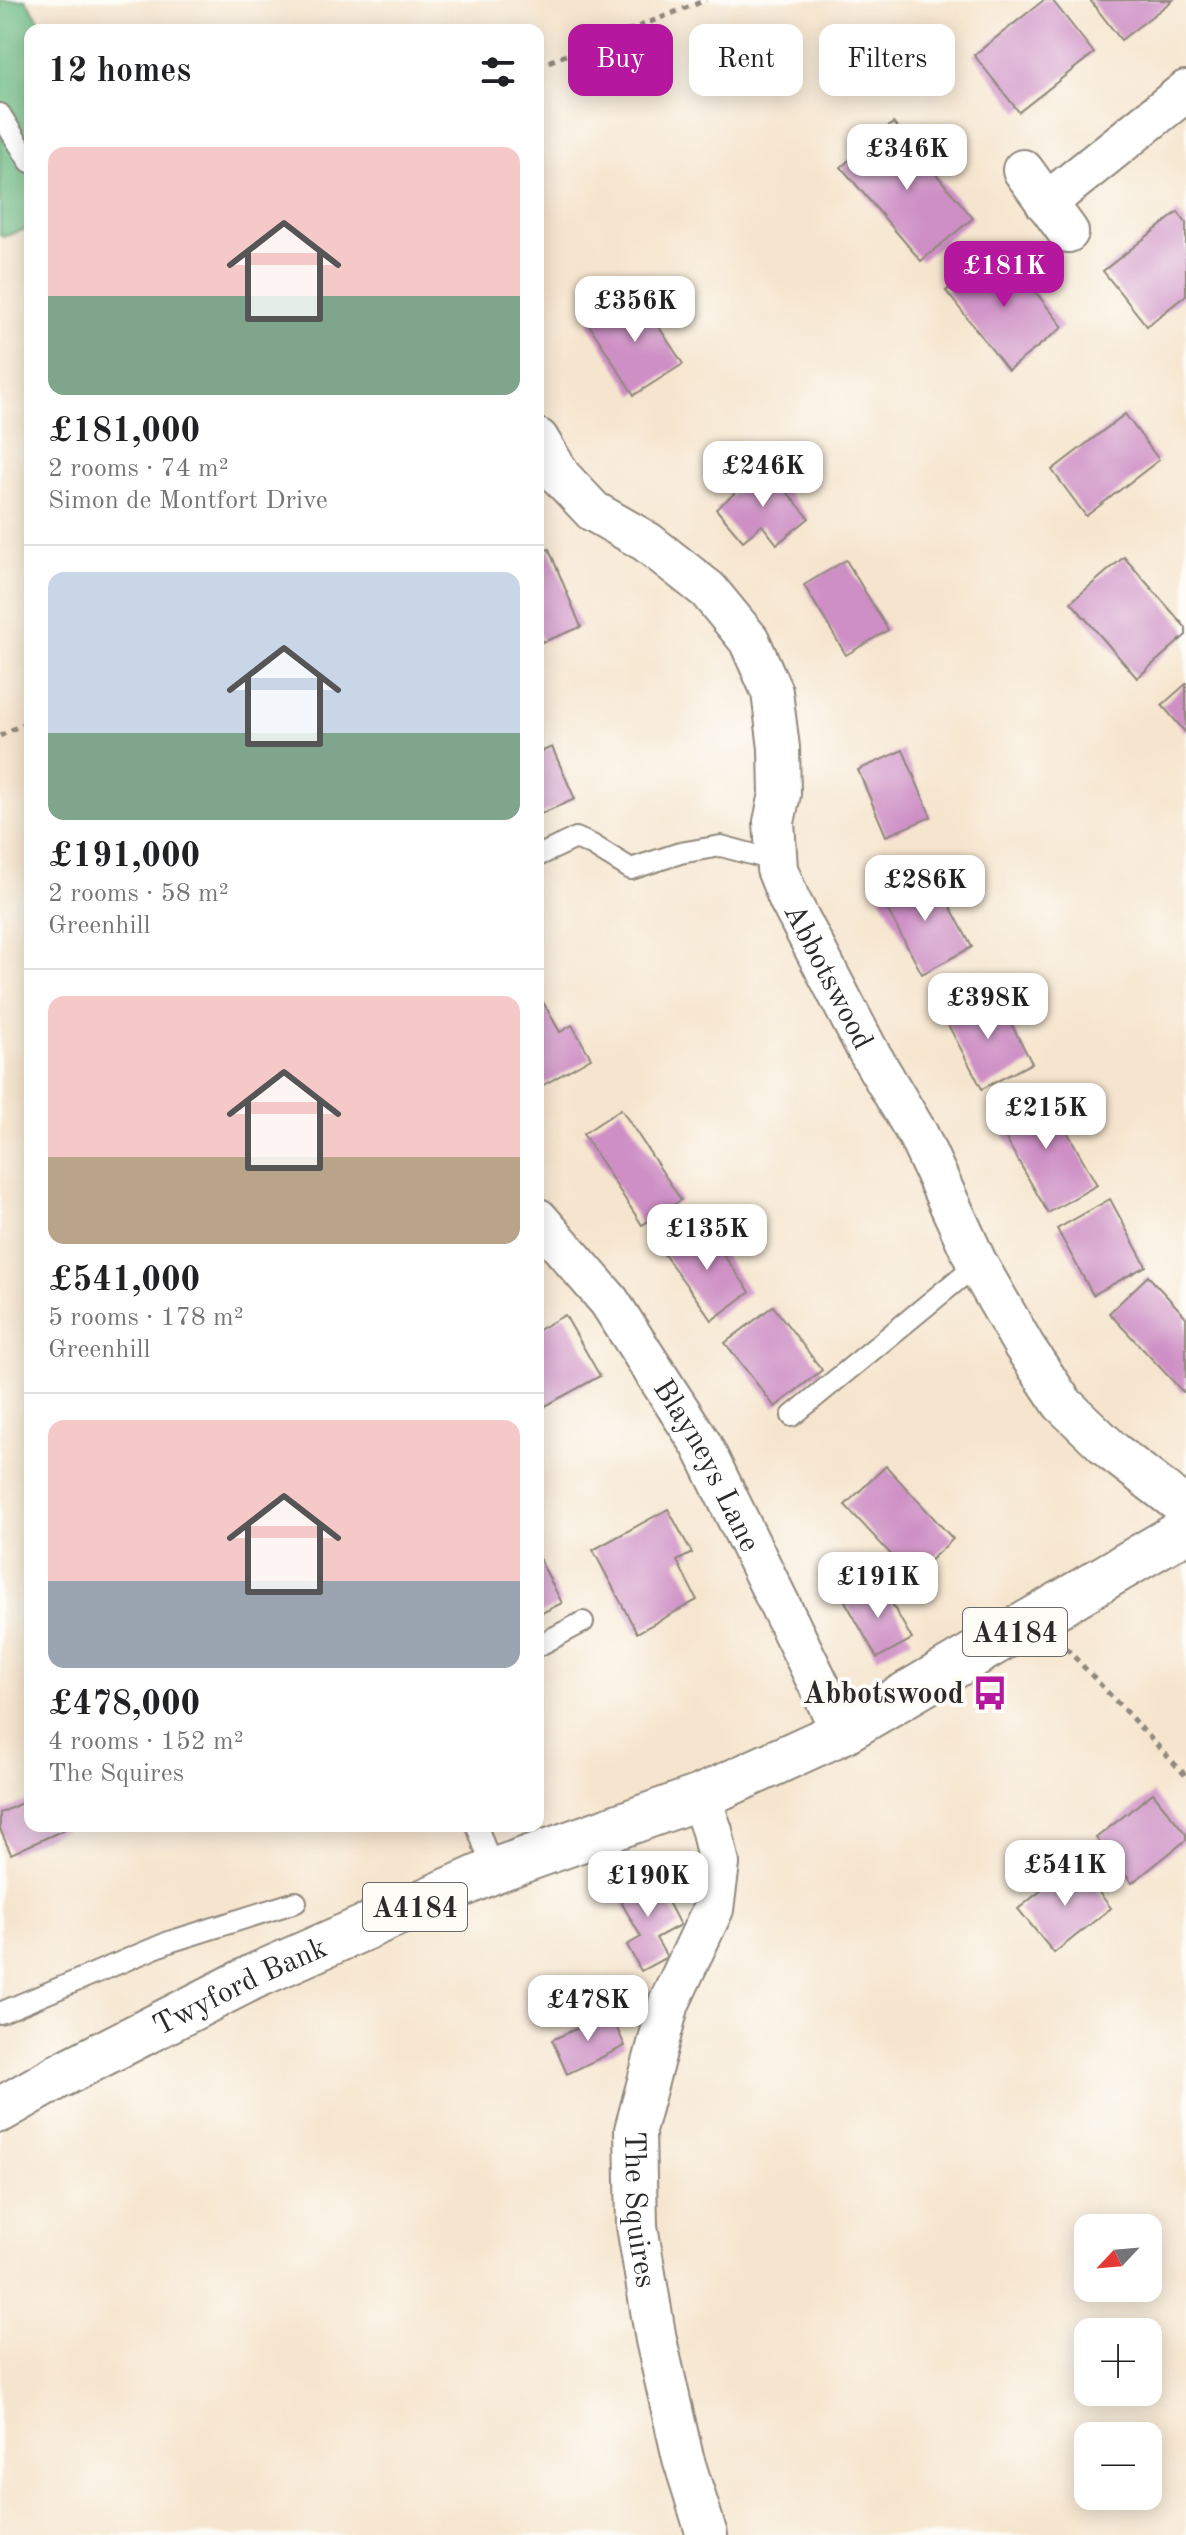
<!DOCTYPE html>
<html lang="en">
<head>
<meta charset="utf-8">
<style>
  :root { --surface:#fff; --page:#f6f6f6; --text:#202124; --muted:#757577; --line:#e0e0e0; --accent:#b5179e }
  body { margin:0; font-family:"Old Standard TT",serif; background:var(--page); color:var(--text); height:100vh; display:flex; flex-direction:column; font-size:30px; white-space:nowrap }
  * { box-sizing:border-box; margin:0 }
  p { font-size:26px; color:var(--muted) }
  .icon { flex:none; width:44px; height:44px; fill:none; stroke:currentColor; stroke-width:2; stroke-linecap:round; stroke-linejoin:round }
  .map { position:relative; flex:1; overflow:hidden }
  .details { position:absolute; left:24px; top:24px; width:520px; height:1808px; display:flex; flex-direction:column; background:var(--surface); border-radius:16px; box-shadow:0 4px 20px #0003 }
  .details>* { flex:none }
  .banner { position:absolute; left:568px; top:24px; width:498px; height:72px; display:flex; gap:16px }
  .needle { width:52px; rotate:244deg }
  .buttons { position:absolute; left:1074px; top:2214px; display:grid; gap:16px }
  .buttons a { display:grid; place-items:center; width:88px; height:88px; border-radius:16px; background:var(--surface); box-shadow:0 4px 20px #0003; font-size:40px }
  .price { position:absolute; translate:-50% -68px; padding:0 18px; border-radius:16px; background:#fff; color:#222; font-size:26px; line-height:52px; filter:drop-shadow(0 2px 4px #0008) }
  .price::after { content:''; position:absolute; left:50%; top:48px; width:24px; height:18px; margin-left:-12px; background:inherit; clip-path:polygon(0 0,100% 0,50% 100%) }
  .price.on { background:var(--accent); color:#fff }
  ul { padding:0; list-style:none }
  li { display:grid; align-content:center; gap:16px; height:424px; padding:0 24px }
  li+li { border-top:2px solid var(--line) }
  li span { display:grid; place-items:center; height:248px; border-radius:16px; color:#555 }
  li>.icon { margin-inline-start:auto }
  span .icon { width:144px; height:144px; fill:#fffc; stroke-width:1 }
  li b { font-size:34px }
  h2 { display:flex; justify-content:space-between; align-items:center; height:96px; padding:0 24px; font-size:34px }
  .chip { padding:0 28px; border-radius:16px; background:var(--surface); box-shadow:0 4px 20px #0003; font-size:28px; line-height:72px }
  .chip.on { background:var(--accent); color:#fff }
  .map>svg:first-child { display:block }
  .forest { fill:#6dbb84; stroke:#4c7358; stroke-width:2 }
  .building { fill:#ce8fc5 }
  .lines { fill:none; stroke-linecap:round; stroke-linejoin:round }
  .lane-casing { stroke:#90887c; stroke-width:24 }
  .street-casing { stroke:#90887c; stroke-width:44 }
  .primary-casing { stroke:#90887c; stroke-width:48 }
  .path { stroke:#90887c; stroke-width:5; stroke-dasharray:6 6; stroke-linecap:butt }
  .lane { stroke:#fff; stroke-width:20 }
  .street { stroke:#fff; stroke-width:40 }
  .primary { stroke:#fff; stroke-width:44 }
  .labels { text-anchor:middle; stroke-width:8; stroke-linejoin:round; paint-order:stroke }
  .shield { fill:#fdfcf7; stroke:#6a6a68; stroke-width:2 }
  .shield-label { font-size:28px; font-weight:bold; fill:#2b2b2b }
  .street-label { font-size:30px; fill:#2b2b2b; stroke:#fdfcf7 }
  .poi-label { font-size:30px; font-weight:bold; fill:#2b2b2b; stroke:#fdfcf7; text-anchor:end }
</style>
</head>
<body>
<div class="map">
<svg width="1186" height="2535" viewBox="0 0 1186 2535">
  <rect width="100%" height="100%" fill="#fdfcf7"/>
  <filter id="ink" filterUnits="userSpaceOnUse"><feTurbulence type="fractalNoise" baseFrequency=".0125" numOctaves="2"/><feDisplacementMap in="SourceGraphic" scale="16" xChannelSelector="R" yChannelSelector="G"/><feConvolveMatrix kernelMatrix="1 2 1 2 8 2 1 2 1" color-interpolation-filters="sRGB"/></filter>
  <filter id="wash" filterUnits="userSpaceOnUse"><feTurbulence type="fractalNoise" baseFrequency=".006" numOctaves="4" result="noise"/><feDisplacementMap in="SourceGraphic" scale="32" xChannelSelector="R" yChannelSelector="G"/><feGaussianBlur stdDeviation="1.8" result="paint"/><feColorMatrix in="noise" values="0 0 0 0 0 0 0 0 0 0 0 0 0 0 0 0 0 1.4 0 .05"/><feComposite in="paint" operator="in"/></filter>
  <g filter="url(#wash)">
    <rect width="100%" height="100%" fill="#f6e5ce"/>
    <polygon class="forest" points="0,0 26,0 46,30 30,30 30,228 2,237 0,234"/>
    <g id="blocks">
      <g class="building">
        <polygon points="1044,0 1052,0 1094,53 1019,112 974,55"/>
        <polygon points="1090,0 1173,0 1121,40"/>
        <polygon points="893,123 973,218 921,261 841,167"/>
        <polygon points="1178,212 1186,223 1186,295 1147,326 1103,271"/>
        <polygon points="1001,248 1063,327 1008,370 946,291"/>
        <polygon points="636,292 683,364 634,395 588,323"/>
        <polygon points="1125,414 1159,460 1086,516 1052,470"/>
        <polygon points="766,467 809,518 777,544 762,525 743,541 716,509"/>
        <polygon points="549,549 581,627 543,642 538,632 538,553"/>
        <polygon points="1124,557 1186,628 1186,635 1137,678 1071,602"/>
        <polygon points="846,560 888,630 846,655 804,585"/>
        <polygon points="1186,684 1186,733 1162,705"/>
        <polygon points="552,747 575,799 538,815 538,753"/>
        <polygon points="903,750 931,817 886,836 858,770"/>
        <polygon points="908,877 915,891 936,880 972,947 922,974 878,892"/>
        <polygon points="994,992 1032,1063 982,1089 945,1019"/>
        <polygon points="538,993 560,1032 572,1025 591,1058 538,1088"/>
        <polygon points="1044,1090 1097,1185 1048,1213 994,1118"/>
        <polygon points="621,1109 681,1200 642,1225 583,1134"/>
        <polygon points="1110,1199 1146,1266 1093,1295 1057,1229"/>
        <polygon points="702,1225 750,1292 712,1320 663,1253"/>
        <polygon points="1148,1276 1186,1317 1186,1390 1183,1392 1109,1313"/>
        <polygon points="773,1306 822,1370 775,1407 725,1343"/>
        <polygon points="565,1315 600,1376 538,1410 538,1330"/>
        <polygon points="886,1466 953,1539 912,1577 845,1505"/>
        <polygon points="668,1509 692,1553 677,1561 697,1600 637,1633 593,1550"/>
        <polygon points="538,1556 562,1603 538,1615"/>
        <polygon points="879,1581 912,1639 877,1658 845,1601"/>
        <polygon points="1153,1793 1186,1834 1186,1840 1132,1883 1096,1838"/>
        <polygon points="30,1799 30,1826 72,1826 11,1854 0,1829 0,1813"/>
        <polygon points="1076,1863 1111,1908 1054,1953 1018,1909"/>
        <polygon points="653,1873 680,1925 656,1938 667,1957 641,1971 627,1945 641,1937 616,1893"/>
        <polygon points="610,2013 625,2046 567,2074 552,2040"/>
      </g>
    </g>
  </g>
  <g filter="url(#ink)">
    <use href="#blocks" fill-opacity="0" stroke="#90887c" stroke-width="2"/>
    <g class="lines">
      <g class="lane-casing">
        <g id="lane">
          <polyline points="0,114 30,162"/>
          <polyline points="538,856 576,838 592,845 631,869 680,853 721,846 777,861"/>
          <polyline points="792,1416 977,1264"/>
          <polyline points="538,1646 583,1622"/>
          <polyline points="477,1826 493,1871"/>
          <polyline points="0,2013 169,1942 296,1902"/>
        </g>
      </g>
      <g class="street-casing">
        <g id="street">
          <polyline points="1023,170 1068,232"/>
          <polyline points="1046,203 1186,91"/>
          <path id="s1" d="M 538,439 L 561,477 L 593,511 L 647,542 L 708,590 L 749,640 L 772,692 L 779,748 L 780,794 L 774,822 L 777,869 L 789,899 L 867,1049 L 918,1135 L 977,1264 L 1024,1346 L 1062,1403 L 1113,1452 L 1186,1508"/>
          <path id="s2" d="M 538,1219 L 609,1301 L 701,1444 L 842,1732"/>
          <path id="s3" d="M 700,1797 L 712,1831 L 719,1864 L 713,1909 L 669,2003 L 635,2130 L 637,2226 L 656,2340 L 683,2458 L 707,2535"/>
        </g>
      </g>
      <g class="primary-casing">
        <g id="primary">
          <path id="s4" d="M 0,2110 L 59,2076 L 255,1976 L 493,1871 L 700,1797 L 842,1732 L 1186,1530"/>
        </g>
      </g>
      <g class="path">
        <polyline points="538,66 706,0"/>
        <polyline points="0,736 30,720"/>
        <polyline points="1066,1648 1186,1776"/>
      </g>
      <use href="#lane" class="lane"/>
      <use href="#street" class="street"/>
      <use href="#primary" class="primary"/>
    </g>
  </g>
  <defs>
    <g id="bus-bare" transform="scale(2.76)"><path d="M-5-6H5V4H4V6H2V4H-2V6H-4V4H-5ZM-3.5-4V0h7V-4ZM-3.5 1.2v1.5H-2V1.2ZM2 1.2v1.5H3.5V1.2Z" fill="#b5179e" stroke="#fdfcf7" stroke-width="2.5" paint-order="stroke"/></g>
  </defs>
  <g fill-rule="evenodd">
    <use href="#bus-bare" x="990" y="1693"/>
  </g>
  <g class="labels">
    <g class="shield">
      <rect x="963" y="1608" width="104" height="48" rx="6"/>
      <rect x="363" y="1883" width="104" height="48" rx="6"/>
    </g>
    <g class="shield-label">
      <text x="1015" y="1642">A4184</text>
      <text x="415" y="1917">A4184</text>
    </g>
    <g class="street-label">
      <text dy="10" stroke="none"><textPath href="#s1" startOffset="650">Abbotswood</textPath></text>
      <text dy="10" stroke="none"><textPath href="#s2" startOffset="300">Blayneys Lane</textPath></text>
      <text dy="10" stroke="none"><textPath href="#s4" startOffset="270">Twyford Bank</textPath></text>
      <text dy="10" stroke="none"><textPath href="#s3" startOffset="430">The Squires</textPath></text>
    </g>
    <g class="poi-label">
      <text x="964" y="1703">Abbotswood</text>
    </g>
  </g>
</svg>
<div class="buttons">
<a><svg class="needle" viewBox="-14 -14 28 28"><path d="M0-13l5 13h-10z" fill="#e53935"/><path d="M0 13l5-13h-10z" fill="#757577"/></svg></a>
<a>+</a>
<a>−</a>
</div>
<b class="price" style="left:907px;top:192px">£346K</b>
<b class="price on" style="left:1004px;top:309px">£181K</b>
<b class="price" style="left:635px;top:344px">£356K</b>
<b class="price" style="left:763px;top:509px">£246K</b>
<b class="price" style="left:925px;top:923px">£286K</b>
<b class="price" style="left:988px;top:1041px">£398K</b>
<b class="price" style="left:1046px;top:1151px">£215K</b>
<b class="price" style="left:707px;top:1272px">£135K</b>
<b class="price" style="left:878px;top:1620px">£191K</b>
<b class="price" style="left:1065px;top:1908px">£541K</b>
<b class="price" style="left:648px;top:1919px">£190K</b>
<b class="price" style="left:588px;top:2043px">£478K</b>
<div class="banner">
<a class="chip on">Buy</a>
<a class="chip">Rent</a>
<a class="chip">Filters</a>
</div>
<section class="details">
<h2>12 homes<svg class="icon" aria-label="filters" viewBox="0 0 24 24"><path d="M4 7h16M4 17h16"/><circle cx="9" cy="7" r="2"/><circle cx="15" cy="17" r="2"/></svg></h2>
<ul>
<li><span style="background:linear-gradient(#f6c9c9 60%,#7fa58c 0)"><svg class="icon" aria-label="home" viewBox="0 0 24 24"><path d="M3 11l9-7 9 7M6 9v11h12V9"/></svg></span><div><b>£181,000</b><p>2 rooms · 74 m²</p><p>Simon de Montfort Drive</p></div></li>
<li><span style="background:linear-gradient(#c9d6e8 65%,#7fa58c 0)"><svg class="icon" aria-label="home" viewBox="0 0 24 24"><path d="M3 11l9-7 9 7M6 9v11h12V9"/></svg></span><div><b>£191,000</b><p>2 rooms · 58 m²</p><p>Greenhill</p></div></li>
<li><span style="background:linear-gradient(#f6c9c9 65%,#b9a48a 0)"><svg class="icon" aria-label="home" viewBox="0 0 24 24"><path d="M3 11l9-7 9 7M6 9v11h12V9"/></svg></span><div><b>£541,000</b><p>5 rooms · 178 m²</p><p>Greenhill</p></div></li>
<li><span style="background:linear-gradient(#f6c9c9 65%,#9aa5b1 0)"><svg class="icon" aria-label="home" viewBox="0 0 24 24"><path d="M3 11l9-7 9 7M6 9v11h12V9"/></svg></span><div><b>£478,000</b><p>4 rooms · 152 m²</p><p>The Squires</p></div></li>
</ul>
</section>
</div>
</body>
</html>
